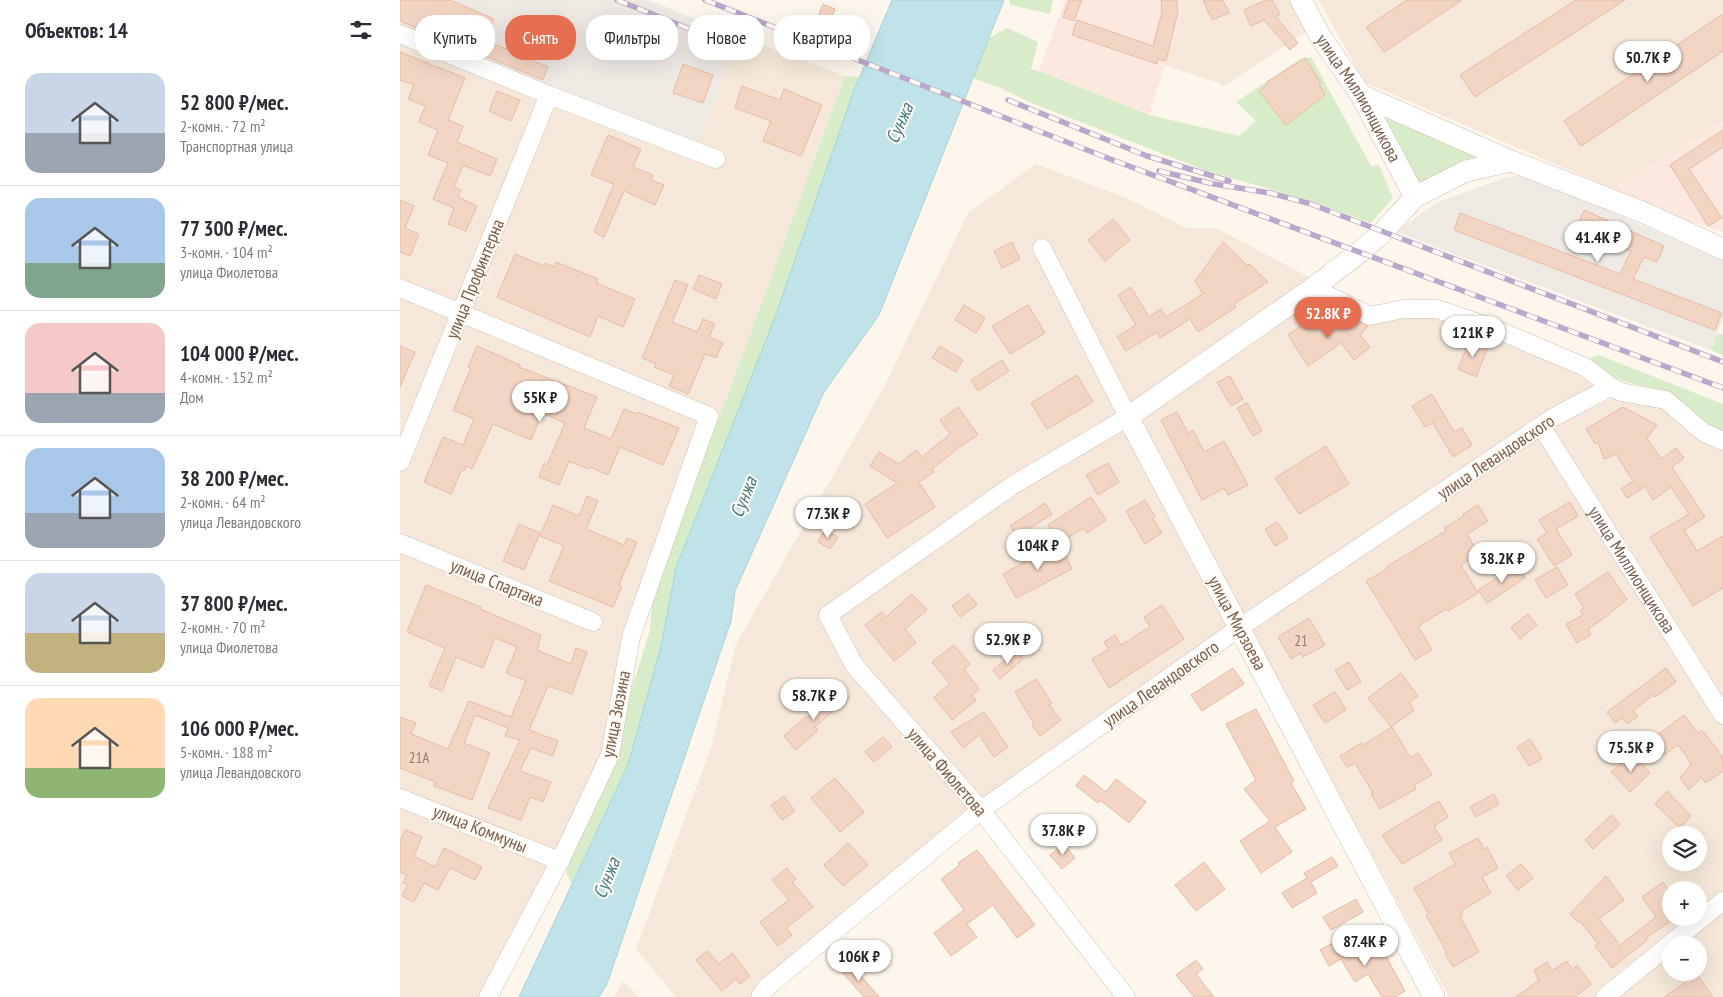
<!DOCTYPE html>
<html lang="ru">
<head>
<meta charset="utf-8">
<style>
  :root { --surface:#fff; --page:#f7f7f7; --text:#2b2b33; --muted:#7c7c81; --line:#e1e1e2; --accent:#e76f51 }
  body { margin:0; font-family:"PT Sans Narrow",sans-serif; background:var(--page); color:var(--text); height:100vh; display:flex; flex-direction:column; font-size:19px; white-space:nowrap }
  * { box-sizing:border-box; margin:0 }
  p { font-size:16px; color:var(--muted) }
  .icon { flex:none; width:28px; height:28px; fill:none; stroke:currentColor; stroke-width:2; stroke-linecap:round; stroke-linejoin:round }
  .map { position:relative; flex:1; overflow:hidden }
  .panel { display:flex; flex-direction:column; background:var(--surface); width:400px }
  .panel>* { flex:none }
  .hud { position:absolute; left:15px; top:15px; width:475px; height:45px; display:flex; gap:10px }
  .tools { position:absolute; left:1262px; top:826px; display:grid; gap:10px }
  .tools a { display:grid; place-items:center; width:45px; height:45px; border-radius:50%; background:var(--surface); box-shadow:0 5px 20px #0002; font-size:25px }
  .price { position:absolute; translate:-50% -42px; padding:0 11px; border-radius:18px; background:#fff; color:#222; font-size:16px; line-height:32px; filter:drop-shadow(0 1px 2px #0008) }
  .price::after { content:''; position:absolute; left:50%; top:30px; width:15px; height:11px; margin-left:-8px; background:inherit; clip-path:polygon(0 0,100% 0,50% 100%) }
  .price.on { background:var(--accent); color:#fff }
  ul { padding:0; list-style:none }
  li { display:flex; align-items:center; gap:15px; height:125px; padding:0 25px }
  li+li { border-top:1px solid var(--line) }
  li span { display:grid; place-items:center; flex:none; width:140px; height:100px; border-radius:15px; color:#555 }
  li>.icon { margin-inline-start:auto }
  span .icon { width:60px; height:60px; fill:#fffc; stroke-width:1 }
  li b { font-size:21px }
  h2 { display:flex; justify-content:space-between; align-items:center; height:60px; padding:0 25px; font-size:21px }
  .chip { padding:0 18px; border-radius:20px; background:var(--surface); box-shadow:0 5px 20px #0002; font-size:18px; line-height:45px }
  .chip.on { background:var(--accent); color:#fff }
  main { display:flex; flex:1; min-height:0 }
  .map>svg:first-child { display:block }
  .residential { fill:#f5e8da; fill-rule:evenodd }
  .commercial { fill:#fde8e0 }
  .industrial { fill:#efe9e4 }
  .green { fill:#d8ecc9 }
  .water { fill:#bfe3e8; stroke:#a5d3da }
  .building { fill:#f3d5c3; stroke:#e6bba3 }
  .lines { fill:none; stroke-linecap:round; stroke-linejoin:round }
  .minor-casing { stroke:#d1beb0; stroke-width:19 }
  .tertiary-casing { stroke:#d1beb0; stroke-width:22 }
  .minor { stroke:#fff; stroke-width:18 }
  .tertiary { stroke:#fff; stroke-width:21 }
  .rail-casing { stroke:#b9a8c9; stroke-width:5.5 }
  .rail { stroke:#fffaf3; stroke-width:4; stroke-dasharray:11; stroke-linecap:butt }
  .labels { text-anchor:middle; stroke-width:4; stroke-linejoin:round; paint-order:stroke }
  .number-label { font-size:15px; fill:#987a6a }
  .street-label { font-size:18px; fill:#7a5c4d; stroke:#fffaf3 }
  .water-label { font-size:19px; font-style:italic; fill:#437c86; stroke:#fffaf3 }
</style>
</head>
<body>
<main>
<section class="panel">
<h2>Объектов: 14<svg class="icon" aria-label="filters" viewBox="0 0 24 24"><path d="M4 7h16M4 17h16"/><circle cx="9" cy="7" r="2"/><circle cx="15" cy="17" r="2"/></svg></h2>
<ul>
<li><span style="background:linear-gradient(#c9d6e8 60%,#9aa5b1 0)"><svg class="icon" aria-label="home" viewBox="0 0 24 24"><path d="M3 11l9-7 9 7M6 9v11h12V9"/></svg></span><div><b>52 800 ₽/мес.</b><p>2-комн. · 72 m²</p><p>Транспортная улица</p></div></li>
<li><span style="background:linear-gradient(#a9c7e8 65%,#7fa58c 0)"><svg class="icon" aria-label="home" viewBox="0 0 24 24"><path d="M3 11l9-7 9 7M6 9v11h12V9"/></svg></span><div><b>77 300 ₽/мес.</b><p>3-комн. · 104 m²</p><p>улица Фиолетова</p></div></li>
<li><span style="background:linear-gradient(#f6c9c9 70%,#9aa5b1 0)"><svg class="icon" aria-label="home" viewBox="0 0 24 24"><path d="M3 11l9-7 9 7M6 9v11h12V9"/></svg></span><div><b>104 000 ₽/мес.</b><p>4-комн. · 152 m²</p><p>Дом</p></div></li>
<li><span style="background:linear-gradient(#a9c7e8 65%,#9aa5b1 0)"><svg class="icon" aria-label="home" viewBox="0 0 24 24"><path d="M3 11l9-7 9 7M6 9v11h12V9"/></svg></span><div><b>38 200 ₽/мес.</b><p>2-комн. · 64 m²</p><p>улица Левандовского</p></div></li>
<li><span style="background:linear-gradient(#c9d6e8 60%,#c2b280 0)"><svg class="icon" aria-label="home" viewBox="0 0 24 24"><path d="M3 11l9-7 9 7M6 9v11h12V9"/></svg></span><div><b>37 800 ₽/мес.</b><p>2-комн. · 70 m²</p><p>улица Фиолетова</p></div></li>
<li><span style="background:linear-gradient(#ffd9b3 70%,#8fb573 0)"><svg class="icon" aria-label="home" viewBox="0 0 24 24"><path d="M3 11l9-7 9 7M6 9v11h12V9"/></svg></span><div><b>106 000 ₽/мес.</b><p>5-комн. · 188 m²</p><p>улица Левандовского</p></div></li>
</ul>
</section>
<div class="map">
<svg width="1323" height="997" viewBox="0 0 1323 997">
  <rect width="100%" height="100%" fill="#fdf6ec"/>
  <g class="residential">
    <polygon points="780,0 889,0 906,32 822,87 819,83 765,65 782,11"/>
    <polygon points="919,0 1323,0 1323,121 1213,189 964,82"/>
    <polygon points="0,28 303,135 336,35 445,76 326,400 266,552 238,631 217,758 95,997 0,997"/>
    <polygon points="636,164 724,197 787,228 816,228 969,309 1037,302 1212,378 1160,403 851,611 585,796 370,977 353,997 276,997 236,949 312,745 336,644 484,387 568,213"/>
    <path d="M 1240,386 L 1269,394 L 1323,433 L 1323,997 L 1049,997 L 851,631 L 1160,423 ZM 1271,835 L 1299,835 L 1299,862 L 1271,862 ZM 1271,890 L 1299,890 L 1299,918 L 1271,918 ZM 1271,945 L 1299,945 L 1299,972 L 1271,972 Z"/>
    <polygon points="223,981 239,997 214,997"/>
  </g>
  <g class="commercial">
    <polygon points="665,0 780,0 782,11 749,115 639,71"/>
    <polygon points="1323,121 1323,232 1258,211 1213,189"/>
  </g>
  <g class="industrial">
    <polygon points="0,0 248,0 336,35 303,135 294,143 0,28"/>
    <polygon points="1129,175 1323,261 1323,318 1311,350 996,232 1036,203 1107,177"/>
  </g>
  <g class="green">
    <polygon points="609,0 653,0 650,14 610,5"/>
    <polygon points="607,28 638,42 631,69 639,71 749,115 839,136 856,121 836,102 900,59 911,57 971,166 979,165 993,198 971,223 914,202 807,171 629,102 603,89 573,78 589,38"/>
    <polygon points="445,76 460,77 375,317 276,568 261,646 228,765 172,884 166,873 176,839 224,714 250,630 254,584 266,552 326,400"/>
    <polygon points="961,95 1111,161 1015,197"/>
    <polygon points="1317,334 1323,334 1323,355 1311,350"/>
    <polygon points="1199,355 1323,404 1323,433 1307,426 1267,393 1212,378 1185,360"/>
  </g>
  <polygon class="water" points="492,0 604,0 479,315 424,392 335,591 331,621 207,984 199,997 119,997 228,765 261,646 276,568 375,317 453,93"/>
  <g class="building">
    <polygon points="0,0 50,0 94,19 85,40 148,67 143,80 0,21"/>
    <polygon points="669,0 682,0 674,21 663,17"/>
    <polygon points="761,0 777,0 778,12 766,61 758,59 757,64 672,35 677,20 753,46 762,12"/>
    <polygon points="803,0 823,0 829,13 812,20"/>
    <polygon points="866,0 872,0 880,14 876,17 898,43 890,50 864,20 851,26 844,10"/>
    <polygon points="1007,0 1062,0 984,52 966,27"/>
    <polygon points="1176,0 1225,0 1075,97 1060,75"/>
    <polygon points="423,4 435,9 431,19 419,14"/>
    <polygon points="1323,14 1323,51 1181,146 1164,121"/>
    <polygon points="0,52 65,78 48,120 63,126 57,142 97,159 90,176 63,165 54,187 61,190 58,197 77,206 66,231 48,224 54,208 33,199 48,163 28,155 38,130 19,122 25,106 8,99 14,85 0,80"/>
    <polygon points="905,58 921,83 919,84 925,95 886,125 859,91 868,84 867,82"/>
    <polygon points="283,64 313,75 303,103 273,93"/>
    <polygon points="342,86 380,100 384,89 422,105 401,156 363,141 371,121 335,108"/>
    <polygon points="97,91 120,100 111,121 89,111"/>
    <polygon points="1323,130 1323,147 1289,169 1322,218 1308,226 1270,165"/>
    <polygon points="208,135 241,149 233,167 253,175 251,180 264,185 255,205 224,191 204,237 194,232 214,184 191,175"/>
    <polygon points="0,200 14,206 5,228 19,234 10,256 0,252"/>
    <polygon points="1184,210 1264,246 1257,262 1244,257 1233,279 1322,313 1315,330 1054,230 1060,213 1220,274 1231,251 1177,226"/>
    <polygon points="713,219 730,240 705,261 688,240"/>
    <polygon points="612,242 620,259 602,268 594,251"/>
    <polygon points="823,242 847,265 849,264 868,282 834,304 836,307 798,332 790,319 760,338 757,332 726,351 717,337 736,325 718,295 731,287 749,317 761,309 766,317 803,294 795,281"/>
    <polygon points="115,254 144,266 145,263 154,267 156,262 198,279 196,283 235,299 223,327 198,316 190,337 97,297"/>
    <polygon points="299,275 322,284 316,299 293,289"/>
    <polygon points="275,280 288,285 272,322 297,332 303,319 315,324 309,337 323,343 316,358 305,354 288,394 269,386 274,375 254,367 256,364 242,358"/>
    <polygon points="564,305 585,318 576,333 555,320"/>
    <polygon points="628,305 645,333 610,354 592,326"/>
    <polygon points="920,312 934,332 948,322 952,327 957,321 968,326 960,335 970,347 954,360 941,343 908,366 888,335"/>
    <polygon points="1070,339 1088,347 1076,377 1058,369"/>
    <polygon points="0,346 15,352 0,387"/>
    <polygon points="77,346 120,365 119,367 197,397 184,428 211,439 224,409 237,414 238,412 279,428 263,465 220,447 208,475 190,467 188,469 169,461 159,485 139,477 144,463 147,465 165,423 142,413 131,440 93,424 72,469 66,466 64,471 62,469 51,494 24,482 43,437 63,445 74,419 53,410 71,368 68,367"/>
    <polygon points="540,346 563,360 556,372 532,358"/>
    <polygon points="602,360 609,371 578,391 571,380"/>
    <polygon points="677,375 693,402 647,429 631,403"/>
    <polygon points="830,376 843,399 831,406 817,382"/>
    <polygon points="1032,394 1054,432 1062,428 1072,445 1053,457 1033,423 1025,427 1012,406"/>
    <polygon points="847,403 862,431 853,436 837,408"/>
    <polygon points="558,407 578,435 558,448 532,469 534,472 519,482 535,507 487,538 465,504 497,483 470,466 479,452 499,464 516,450 522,457 550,434 540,420"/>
    <polygon points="1223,407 1257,425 1247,438 1261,459 1276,448 1284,458 1272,467 1305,517 1284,530 1297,551 1323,536 1323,588 1293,606 1250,537 1289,514 1271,487 1253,500 1245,487 1227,498 1221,489 1233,481 1216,454 1204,459 1198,442 1195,444 1186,429"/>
    <polygon points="777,412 788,433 793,430 804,452 824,441 848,485 828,495 824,488 802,500 761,420"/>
    <polygon points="926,446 949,484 899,514 875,478"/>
    <polygon points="708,463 719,482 698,495 686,475"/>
    <polygon points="187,496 198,501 186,529 224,545 227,538 237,542 219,585 222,586 213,607 149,581 164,546 140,536 153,505 179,516"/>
    <polygon points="691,497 706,520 687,533 684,528 659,543 648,525"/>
    <polygon points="745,500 755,517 753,519 762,533 745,544 726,511"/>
    <polygon points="1170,502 1178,516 1156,529 1172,555 1154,566 1137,539 1147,533 1139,520"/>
    <polygon points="645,503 652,514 617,536 610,526"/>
    <polygon points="1078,505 1088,521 1067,534 1079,554 1061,565 1078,593 1048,611 1046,609 1018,626 1032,650 1015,660 966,581 987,569 986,567 1046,531 1044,528 1064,516 1063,514"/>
    <polygon points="877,522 888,538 875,546 865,529"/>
    <polygon points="119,524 140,533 124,570 103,561"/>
    <polygon points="425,530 438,537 430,549 418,542"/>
    <polygon points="659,543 672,569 616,598 603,574"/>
    <polygon points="1116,565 1125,578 1087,603 1078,590"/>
    <polygon points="1157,567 1168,585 1146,598 1135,580"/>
    <polygon points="1208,572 1227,599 1207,616 1188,629 1191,635 1177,643 1166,624 1183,615 1180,611 1184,608 1175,594"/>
    <polygon points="26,585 81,607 80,609 141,635 137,650 171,664 176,648 187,652 172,694 148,686 129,730 158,741 153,756 131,748 120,771 151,782 143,802 130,797 121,820 88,808 120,740 105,736 108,728 75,715 64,743 90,753 72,800 34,786 35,782 0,768 0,717 16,723 11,734 48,749 69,701 111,717 126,681 106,673 117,647 95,638 83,668 56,657 42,691 29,686 45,648 7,632"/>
    <polygon points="512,594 527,610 505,629 516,643 494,661 465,625 482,612 486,617"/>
    <polygon points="569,594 577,605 560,617 552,606"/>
    <polygon points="762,605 784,639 709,688 692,659 709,649 704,642 715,635 721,645 750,627 744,617"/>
    <polygon points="1128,614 1137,625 1120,639 1111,627"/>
    <polygon points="909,618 925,645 903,657 901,653 891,659 878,637"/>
    <polygon points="554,645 570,664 564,669 579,689 572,695 576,700 552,720 534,697 550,684 532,662"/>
    <polygon points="616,651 623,659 600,679 593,670"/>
    <polygon points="949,662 961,682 947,690 935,670"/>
    <polygon points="833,668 844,684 802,711 791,695"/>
    <polygon points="1266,668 1276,682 1255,697 1253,695 1233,711 1238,716 1227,724 1222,718 1215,723 1207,712"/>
    <polygon points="1001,673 1018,696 1009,703 1014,710 991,727 968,698"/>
    <polygon points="636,679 652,703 649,705 661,720 640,736 632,726 634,724 615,692"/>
    <polygon points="441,689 449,697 415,727 418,730 396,750 384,736 406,716 407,718"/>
    <polygon points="935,692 946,710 925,723 913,705"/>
    <polygon points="856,709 894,781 891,783 906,809 875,827 892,852 861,873 840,841 870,821 844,789 856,780 826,724"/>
    <polygon points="584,712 608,747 594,757 579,735 563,748 551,732"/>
    <polygon points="1284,715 1298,733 1302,730 1323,757 1323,771 1306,783 1301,777 1289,790 1280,778 1291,765 1287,757 1278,745 1264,755 1252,739"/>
    <polygon points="992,727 1010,757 1018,753 1032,775 1014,785 1016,789 980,809 971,794 973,793 955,763 947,767 940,756 961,743 963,745"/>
    <polygon points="483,737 492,747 474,762 465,752"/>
    <polygon points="1130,739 1142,759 1129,766 1117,747"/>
    <polygon points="1232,754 1250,773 1230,792 1211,772"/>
    <polygon points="684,775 706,792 716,779 746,802 729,823 700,800 698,803 676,786"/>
    <polygon points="435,778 464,812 440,832 411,798"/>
    <polygon points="1267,791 1291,816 1280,828 1255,804"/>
    <polygon points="1094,794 1099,804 1076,817 1070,807"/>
    <polygon points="384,796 395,811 382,820 371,805"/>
    <polygon points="1039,801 1048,817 1034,826 1042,840 1002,864 982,835"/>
    <polygon points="1211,815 1220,824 1193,849 1185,840"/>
    <polygon points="5,830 22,837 14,856 35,867 44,848 82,867 75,880 50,868 38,890 24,883 14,902 2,896 8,885 3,883 7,875 0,872 0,841"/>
    <polygon points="1078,838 1084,849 1087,847 1098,868 1082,877 1091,893 1061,911 1063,914 1060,916 1079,952 1053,967 1045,954 1047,953 1026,915 1028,913 1014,888 1055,864 1049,853"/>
    <polygon points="448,843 468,865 443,886 424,865"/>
    <polygon points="664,844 675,858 662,869 650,855"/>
    <polygon points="577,850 635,925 617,938 593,905 567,924 577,937 551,956 534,933 564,910 541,879 560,865 558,863"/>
    <polygon points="932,857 938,866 911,882 917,893 892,908 882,893 907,878 904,873"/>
    <polygon points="804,862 825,889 796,911 775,885"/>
    <polygon points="1121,864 1133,878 1118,890 1106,876"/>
    <polygon points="387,868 396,879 392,882 413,907 386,928 392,935 378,946 360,922 389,900 372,880"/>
    <polygon points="1206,876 1224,900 1199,919 1220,945 1256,917 1242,897 1263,882 1271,894 1271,921 1246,938 1247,940 1212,968 1195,946 1198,944 1180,921 1178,922 1170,914"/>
    <polygon points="956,899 963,912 931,930 923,917"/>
    <polygon points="946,936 961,963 982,949 1005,991 995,997 982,997 968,974 955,982 941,959 929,966 920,950"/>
    <polygon points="307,951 319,964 332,953 350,976 340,984 336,979 322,991 296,960"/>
    <polygon points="796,960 803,969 796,974 814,997 794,997 776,975"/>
    <polygon points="1166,961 1173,969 1177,965 1191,984 1175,997 1116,997 1139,980 1134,970 1147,962 1152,971"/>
    <polygon points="450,963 479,997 464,997 441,971"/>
    <polygon points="1297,974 1313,997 1264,997"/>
  </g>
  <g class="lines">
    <g class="minor-casing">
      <g id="minor">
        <polyline points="0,34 149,95 316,159"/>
        <polyline points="642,248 728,417 613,485 428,615 454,665 581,810 726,997"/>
        <polyline points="0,288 309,416 231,637 210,755 160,861 88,997"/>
        <polyline points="913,288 970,316 1003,309 1037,309 1093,328 1185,367 1211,387 1221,392 1266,400 1303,432 1323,441"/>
        <path id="s1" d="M 1141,426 L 1323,715"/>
        <polyline points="0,462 149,95"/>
        <polyline points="0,543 193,622"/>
        <polyline points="0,798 160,861"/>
        <polyline points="360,997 367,987 581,810 839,628 1154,417 1211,387"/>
        <polyline points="1205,997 1323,901"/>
      </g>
    </g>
    <g class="tertiary-casing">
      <g id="tertiary">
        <path id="s2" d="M 901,0 L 920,36 L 961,95 L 1015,197"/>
        <polyline points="961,95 1111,161 1240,211 1323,249"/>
        <polyline points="1034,997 728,417 913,288 960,252 983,232 1015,197 1066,171 1111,161"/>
      </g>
    </g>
    <use href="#minor" class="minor"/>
    <use href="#tertiary" class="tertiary"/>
    <g class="rail-casing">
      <g id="rail">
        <polyline points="217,0 312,38"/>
        <polyline points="305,0 710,159 1323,388"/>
        <polyline points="608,100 747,156 829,181"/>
        <polyline points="759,171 814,184 870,193 911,204 1323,362"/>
      </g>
    </g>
    <use href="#rail" class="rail"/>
  </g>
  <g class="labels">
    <g class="number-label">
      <text x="901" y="646">21</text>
      <text x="19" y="763">21А</text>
    </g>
    <g class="street-label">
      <text dy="6" stroke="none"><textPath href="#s2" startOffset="114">улица Миллионщикова</textPath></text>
      <text transform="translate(75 279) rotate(-68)" y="6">улица Профинтерна</text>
      <text transform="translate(1096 457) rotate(-34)" y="6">улица Левандовского</text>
      <text dy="6" stroke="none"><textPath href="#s1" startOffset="170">улица Миллионщикова</textPath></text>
      <text transform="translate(97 583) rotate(22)" y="6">улица Спартака</text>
      <text transform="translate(837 623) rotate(62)" y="6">улица Мирзоева</text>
      <text transform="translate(761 684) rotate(-35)" y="6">улица Левандовского</text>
      <text transform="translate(216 714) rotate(-79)" y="6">улица Зюзина</text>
      <text transform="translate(547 772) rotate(49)" y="6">улица Фиолетова</text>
      <text transform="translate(80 829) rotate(22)" y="6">улица Коммуны</text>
    </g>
    <g class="water-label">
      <text transform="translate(499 123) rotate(-66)" y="7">Сунжа</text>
      <text transform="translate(343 497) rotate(-68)" y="7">Сунжа</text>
      <text transform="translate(206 878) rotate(-68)" y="7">Сунжа</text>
    </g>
  </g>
</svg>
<div class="tools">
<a><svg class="icon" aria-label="layers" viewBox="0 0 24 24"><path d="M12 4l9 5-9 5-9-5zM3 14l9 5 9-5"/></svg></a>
<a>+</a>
<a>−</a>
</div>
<b class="price" style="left:1248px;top:83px">50.7K ₽</b>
<b class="price" style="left:1198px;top:263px">41.4K ₽</b>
<b class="price on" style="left:928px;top:339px">52.8K ₽</b>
<b class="price" style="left:1073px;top:358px">121K ₽</b>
<b class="price" style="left:140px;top:423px">55K ₽</b>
<b class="price" style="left:428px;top:539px">77.3K ₽</b>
<b class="price" style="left:638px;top:571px">104K ₽</b>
<b class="price" style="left:1102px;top:584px">38.2K ₽</b>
<b class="price" style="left:608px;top:665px">52.9K ₽</b>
<b class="price" style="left:414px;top:721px">58.7K ₽</b>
<b class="price" style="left:1231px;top:773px">75.5K ₽</b>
<b class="price" style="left:663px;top:856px">37.8K ₽</b>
<b class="price" style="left:965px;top:967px">87.4K ₽</b>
<b class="price" style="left:459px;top:982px">106K ₽</b>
<div class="hud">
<a class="chip">Купить</a>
<a class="chip on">Снять</a>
<a class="chip">Фильтры</a>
<a class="chip">Новое</a>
<a class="chip">Квартира</a>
</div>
</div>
</main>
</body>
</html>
